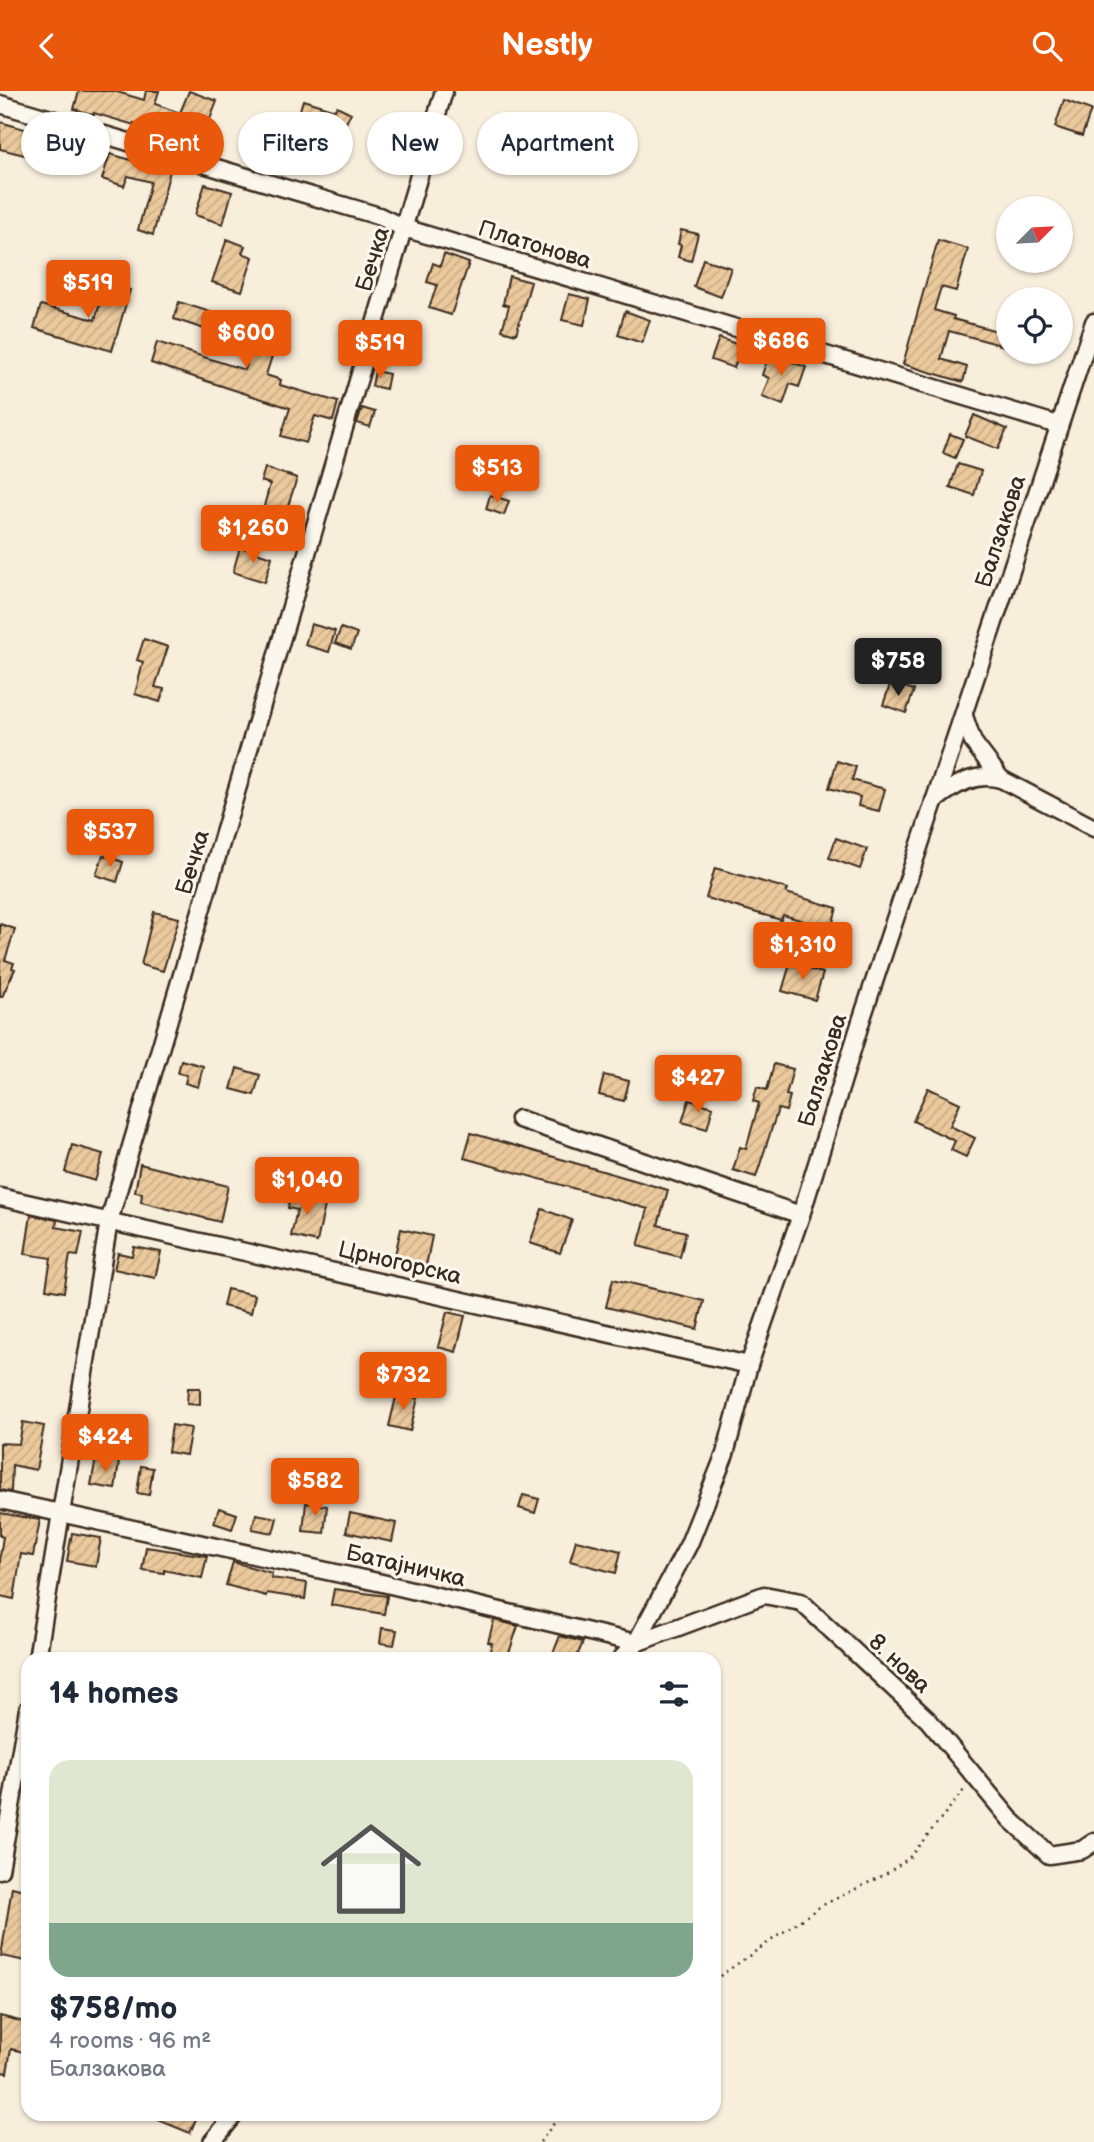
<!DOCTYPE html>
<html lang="en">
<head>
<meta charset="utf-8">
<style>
  :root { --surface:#fff; --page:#f6f6f7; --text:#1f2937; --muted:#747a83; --accent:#ea580c }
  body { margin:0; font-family:"Balsamiq Sans",sans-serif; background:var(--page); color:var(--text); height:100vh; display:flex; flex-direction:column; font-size:26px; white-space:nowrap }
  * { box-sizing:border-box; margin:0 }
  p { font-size:23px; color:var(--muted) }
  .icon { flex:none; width:38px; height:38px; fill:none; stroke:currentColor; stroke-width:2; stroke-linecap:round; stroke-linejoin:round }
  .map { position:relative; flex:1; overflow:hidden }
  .sheet { position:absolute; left:21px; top:1561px; width:700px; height:469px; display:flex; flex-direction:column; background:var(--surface); border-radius:21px; box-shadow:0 2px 5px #0004 }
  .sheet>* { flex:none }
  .hud { position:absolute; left:21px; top:21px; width:700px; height:63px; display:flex; gap:14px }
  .needle { width:46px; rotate:66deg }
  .controls { position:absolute; left:996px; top:105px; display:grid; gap:14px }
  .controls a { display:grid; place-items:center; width:77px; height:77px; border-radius:50%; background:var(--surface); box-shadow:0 2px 5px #0004; font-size:35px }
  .price { position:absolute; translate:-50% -60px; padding:0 16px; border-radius:7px; background:var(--accent); color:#fff; font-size:23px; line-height:46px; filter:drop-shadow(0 2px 4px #0008) }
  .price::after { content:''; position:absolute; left:50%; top:42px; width:21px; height:16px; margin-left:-10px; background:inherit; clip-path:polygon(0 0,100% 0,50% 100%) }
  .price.active { background:#222; color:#fff }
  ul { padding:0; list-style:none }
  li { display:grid; align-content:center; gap:14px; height:371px; padding:0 28px }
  li span { display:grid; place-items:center; height:217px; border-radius:21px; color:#555 }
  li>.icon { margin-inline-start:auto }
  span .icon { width:126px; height:126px; fill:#fffc; stroke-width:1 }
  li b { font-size:30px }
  h2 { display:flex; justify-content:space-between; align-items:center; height:84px; padding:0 28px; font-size:30px }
  .chip { padding:0 24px; border-radius:32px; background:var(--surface); box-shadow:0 2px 5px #0004; font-size:24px; line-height:63px }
  .chip.active { background:var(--accent); color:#fff }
  header { display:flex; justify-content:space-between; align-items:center; height:91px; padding:0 28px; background:var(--accent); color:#fff; font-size:32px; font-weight:700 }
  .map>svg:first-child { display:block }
  .building { fill:url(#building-hatch); stroke:#3b2a1e; stroke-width:2 }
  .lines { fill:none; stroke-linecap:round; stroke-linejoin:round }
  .street-casing { stroke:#3b2a1e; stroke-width:21 }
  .path { stroke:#3b2a1e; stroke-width:2.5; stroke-dasharray:2 5; stroke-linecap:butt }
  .street { stroke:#fbf7ec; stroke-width:16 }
  .labels { text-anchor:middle; stroke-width:6; stroke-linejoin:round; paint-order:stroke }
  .street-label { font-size:23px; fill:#3b2a1e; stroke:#fbf7ec }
</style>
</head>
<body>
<header><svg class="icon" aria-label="back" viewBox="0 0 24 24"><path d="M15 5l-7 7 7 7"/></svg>Nestly<svg class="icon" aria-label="search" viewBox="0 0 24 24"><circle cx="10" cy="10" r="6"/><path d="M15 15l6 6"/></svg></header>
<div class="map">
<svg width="1094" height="2051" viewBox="0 0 1094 2051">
  <defs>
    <pattern id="building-hatch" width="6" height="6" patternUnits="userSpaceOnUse" patternTransform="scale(1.75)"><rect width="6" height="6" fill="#ebc99c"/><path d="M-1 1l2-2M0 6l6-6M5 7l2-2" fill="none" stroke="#caad86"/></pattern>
  </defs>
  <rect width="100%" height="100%" fill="#f8eedc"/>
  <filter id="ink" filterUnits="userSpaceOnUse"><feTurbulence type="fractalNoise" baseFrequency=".0143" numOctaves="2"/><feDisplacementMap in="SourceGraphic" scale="14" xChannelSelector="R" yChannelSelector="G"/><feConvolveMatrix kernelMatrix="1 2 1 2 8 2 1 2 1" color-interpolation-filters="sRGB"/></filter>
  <g filter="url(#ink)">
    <g class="building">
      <polygon points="79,0 114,0 144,9 146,0 159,0 155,13 180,22 189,0 217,10 209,31 213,32 206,52 173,40 171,46 134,32 134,34 94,22 94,24 74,18"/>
      <polygon points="303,9 335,19 337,15 351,22 342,40 338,38 324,84 279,70 278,75 253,68 260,42 290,51"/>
      <polygon points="1064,9 1091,19 1082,45 1055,36"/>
      <polygon points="0,31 87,56 81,78 0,58"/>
      <polygon points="110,63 170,80 153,144 138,139 151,91 128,85 124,95 102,88"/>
      <polygon points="205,93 232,101 223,133 195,124"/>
      <polygon points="681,139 698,143 691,170 678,166 681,154 678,153"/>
      <polygon points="227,148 245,155 242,162 253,166 242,200 212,191"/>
      <polygon points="938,149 968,158 956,200 941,196 934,219 954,225 953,228 1008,243 1008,256 949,240 941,268 967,276 963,291 903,273"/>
      <polygon points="444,163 469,172 451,224 429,217 437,194 427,191 433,172 440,175"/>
      <polygon points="703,168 731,177 721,206 694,196"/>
      <polygon points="509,185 531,191 516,243 502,239 509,215 503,213"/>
      <polygon points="106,192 130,199 112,260 34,237 41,214 95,229"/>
      <polygon points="569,203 590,208 584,234 562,229"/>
      <polygon points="179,211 279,243 266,284 281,289 280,294 338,311 333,330 315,325 306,352 281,345 290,317 151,272 157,251 245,279 253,254 174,228"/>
      <polygon points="625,220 650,229 642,252 618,244"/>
      <polygon points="719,247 742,255 734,277 711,269"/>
      <polygon points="769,263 806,276 799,296 790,293 783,314 762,306 769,287 762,284"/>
      <polygon points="375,280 389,283 386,298 372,295"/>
      <polygon points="362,317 375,321 370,336 357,332"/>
      <polygon points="974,324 1007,338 998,358 965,345"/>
      <polygon points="950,343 963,348 955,367 943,362"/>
      <polygon points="958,373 981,380 974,404 950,396"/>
      <polygon points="265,377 297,387 288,415 291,416 287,436 260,430 270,393 261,390"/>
      <polygon points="490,404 509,410 504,424 486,418"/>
      <polygon points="240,456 272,466 265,491 233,481"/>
      <polygon points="311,533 335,540 329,561 305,554"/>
      <polygon points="341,537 357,543 351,558 335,552"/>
      <polygon points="144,548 168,556 155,596 164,598 160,611 135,603 143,571 137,569"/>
      <polygon points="891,591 914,599 906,622 883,614"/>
      <polygon points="837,670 856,676 852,689 885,698 879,720 858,715 860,706 829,697"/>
      <polygon points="836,747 867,758 860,778 829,767"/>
      <polygon points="103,764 123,771 117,791 96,784"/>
      <polygon points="715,777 788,798 786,802 837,817 831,838 783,824 781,829 706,807"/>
      <polygon points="154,821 179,827 163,880 141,874"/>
      <polygon points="0,833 15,838 5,869 14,872 12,877 15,878 2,906 0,906"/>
      <polygon points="790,873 823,882 815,909 782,900"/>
      <polygon points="181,969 203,975 198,996 185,992 187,984 178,982"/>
      <polygon points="774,973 793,978 786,1004 790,1005 786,1020 778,1018 756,1086 733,1079 740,1056 746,1058 759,1012 753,1010 757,996 767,999"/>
      <polygon points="237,977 260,984 254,1004 231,998"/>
      <polygon points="604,984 629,990 624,1010 599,1004"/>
      <polygon points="928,997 960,1012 950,1035 975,1047 966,1066 951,1059 955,1050 913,1030"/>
      <polygon points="689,1009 713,1016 707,1038 682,1031"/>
      <polygon points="471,1042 668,1099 658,1134 686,1141 680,1166 638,1155 648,1118 464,1067"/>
      <polygon points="72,1054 103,1063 95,1090 65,1081"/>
      <polygon points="140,1073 228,1095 220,1131 141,1111 142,1102 135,1101"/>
      <polygon points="291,1102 326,1110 317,1151 291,1145 297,1119 288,1117"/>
      <polygon points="542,1118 572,1129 560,1162 530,1152"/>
      <polygon points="31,1124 57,1129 56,1136 83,1141 78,1165 70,1164 64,1201 46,1198 51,1167 25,1163"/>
      <polygon points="401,1138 432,1145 426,1175 394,1168"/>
      <polygon points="134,1156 161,1161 155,1187 114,1178 118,1162 132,1165"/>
      <polygon points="613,1188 704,1210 697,1238 606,1216"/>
      <polygon points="227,1198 255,1204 251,1222 223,1215"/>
      <polygon points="447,1221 465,1225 456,1261 438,1256"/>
      <polygon points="188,1297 200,1297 200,1314 187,1313"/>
      <polygon points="397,1302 418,1307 410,1340 389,1335"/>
      <polygon points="23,1331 44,1335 36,1379 12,1374 11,1401 0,1399 0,1352 19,1353"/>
      <polygon points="172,1334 191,1337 186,1364 168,1361"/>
      <polygon points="96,1367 119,1371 115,1398 91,1394"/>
      <polygon points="141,1375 153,1377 149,1404 137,1402"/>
      <polygon points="523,1404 539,1408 535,1422 519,1417"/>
      <polygon points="306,1412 327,1415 324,1442 303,1440"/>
      <polygon points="219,1417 237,1423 232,1438 214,1432"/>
      <polygon points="0,1422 40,1429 33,1465 21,1463 14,1508 0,1505 0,1465 3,1446 0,1445"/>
      <polygon points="350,1422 396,1432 392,1451 346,1441"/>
      <polygon points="256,1423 277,1427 273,1442 252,1438"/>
      <polygon points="72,1442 101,1447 96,1475 67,1470"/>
      <polygon points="576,1449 621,1460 616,1482 570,1470"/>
      <polygon points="146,1456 207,1465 202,1487 164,1479 164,1482 142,1479"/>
      <polygon points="233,1471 272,1482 271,1487 307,1492 305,1508 267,1502 266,1505 226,1494"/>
      <polygon points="334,1498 387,1505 384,1523 331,1514"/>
      <polygon points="494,1529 518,1535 507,1568 488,1568 492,1552 488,1551"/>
      <polygon points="382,1537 397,1539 394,1554 380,1552"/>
      <polygon points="560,1545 583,1551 576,1568 559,1568 552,1565"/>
      <polygon points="12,1796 28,1800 26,1870 1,1865"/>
      <polygon points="0,1925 28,1932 28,1962 11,1958 7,1982 0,1981"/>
      <polygon points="144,2023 198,2023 190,2042"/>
    </g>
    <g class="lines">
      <g class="street-casing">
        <g id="street">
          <polyline points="0,13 379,125 404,137 1058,334"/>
          <polyline points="964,625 973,651 1001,688"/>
          <path d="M 934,710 C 954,694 975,681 1001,688 L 1094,737"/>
          <polyline points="519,1028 801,1124"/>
          <polyline points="0,1106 749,1274"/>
          <polyline points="0,1409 382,1492 636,1552 764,1504 801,1511 928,1629 1010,1728 1049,1764 1082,1759 1094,1751"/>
          <polyline points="37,1568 109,1130 444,0"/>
          <polyline points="621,1568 636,1552 689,1453 725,1363 749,1274 801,1124 861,930 1094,231"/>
          <polyline points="0,1779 28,1618"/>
          <polyline points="212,2051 235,2023"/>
        </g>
      </g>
      <g class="path">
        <polyline points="714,1889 821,1815 884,1784 909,1767 964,1699"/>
        <polyline points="540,2051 561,2023"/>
      </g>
      <use href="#street" class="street"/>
    </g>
  </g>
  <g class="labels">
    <g class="street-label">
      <text transform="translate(535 153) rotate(17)" y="8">Платонова</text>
      <text transform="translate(372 168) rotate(-73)" y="8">Бечка</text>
      <text transform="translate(1000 440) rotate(-72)" y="8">Балзакова</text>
      <text transform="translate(192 771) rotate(-73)" y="8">Бечка</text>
      <text transform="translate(822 979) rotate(-73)" y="8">Балзакова</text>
      <text transform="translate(400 1171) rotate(13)" y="8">Црногорска</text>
      <text transform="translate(406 1474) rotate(13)" y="8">Батајничка</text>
      <text transform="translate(900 1572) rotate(43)" y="8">8. нова</text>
    </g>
  </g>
</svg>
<div class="controls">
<a><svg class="needle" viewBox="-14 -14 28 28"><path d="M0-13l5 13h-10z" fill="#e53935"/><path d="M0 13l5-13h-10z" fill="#747a83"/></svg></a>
<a><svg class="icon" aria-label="locate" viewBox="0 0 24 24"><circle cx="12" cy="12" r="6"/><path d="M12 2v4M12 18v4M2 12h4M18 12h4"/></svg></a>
</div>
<b class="price" style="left:88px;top:229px">$519</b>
<b class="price" style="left:246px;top:279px">$600</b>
<b class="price" style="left:781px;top:287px">$686</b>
<b class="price" style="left:380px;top:289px">$519</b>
<b class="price" style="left:497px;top:414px">$513</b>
<b class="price" style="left:253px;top:474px">$1,260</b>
<b class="price active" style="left:898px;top:607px">$758</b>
<b class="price" style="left:110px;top:778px">$537</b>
<b class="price" style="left:803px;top:891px">$1,310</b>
<b class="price" style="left:698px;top:1024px">$427</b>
<b class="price" style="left:307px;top:1126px">$1,040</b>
<b class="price" style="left:403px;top:1321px">$732</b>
<b class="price" style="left:105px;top:1383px">$424</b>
<b class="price" style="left:315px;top:1427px">$582</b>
<div class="hud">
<a class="chip">Buy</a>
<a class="chip active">Rent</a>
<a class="chip">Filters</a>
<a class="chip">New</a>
<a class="chip">Apartment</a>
</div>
<section class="sheet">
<h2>14 homes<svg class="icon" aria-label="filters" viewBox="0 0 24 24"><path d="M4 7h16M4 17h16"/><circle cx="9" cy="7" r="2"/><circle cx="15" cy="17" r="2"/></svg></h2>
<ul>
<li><span style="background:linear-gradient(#dfe7d0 75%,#7fa58c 0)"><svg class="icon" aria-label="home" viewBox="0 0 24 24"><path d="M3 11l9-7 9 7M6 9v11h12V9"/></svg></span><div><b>$758/mo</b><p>4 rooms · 96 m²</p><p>Балзакова</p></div></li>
</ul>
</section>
</div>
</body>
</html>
